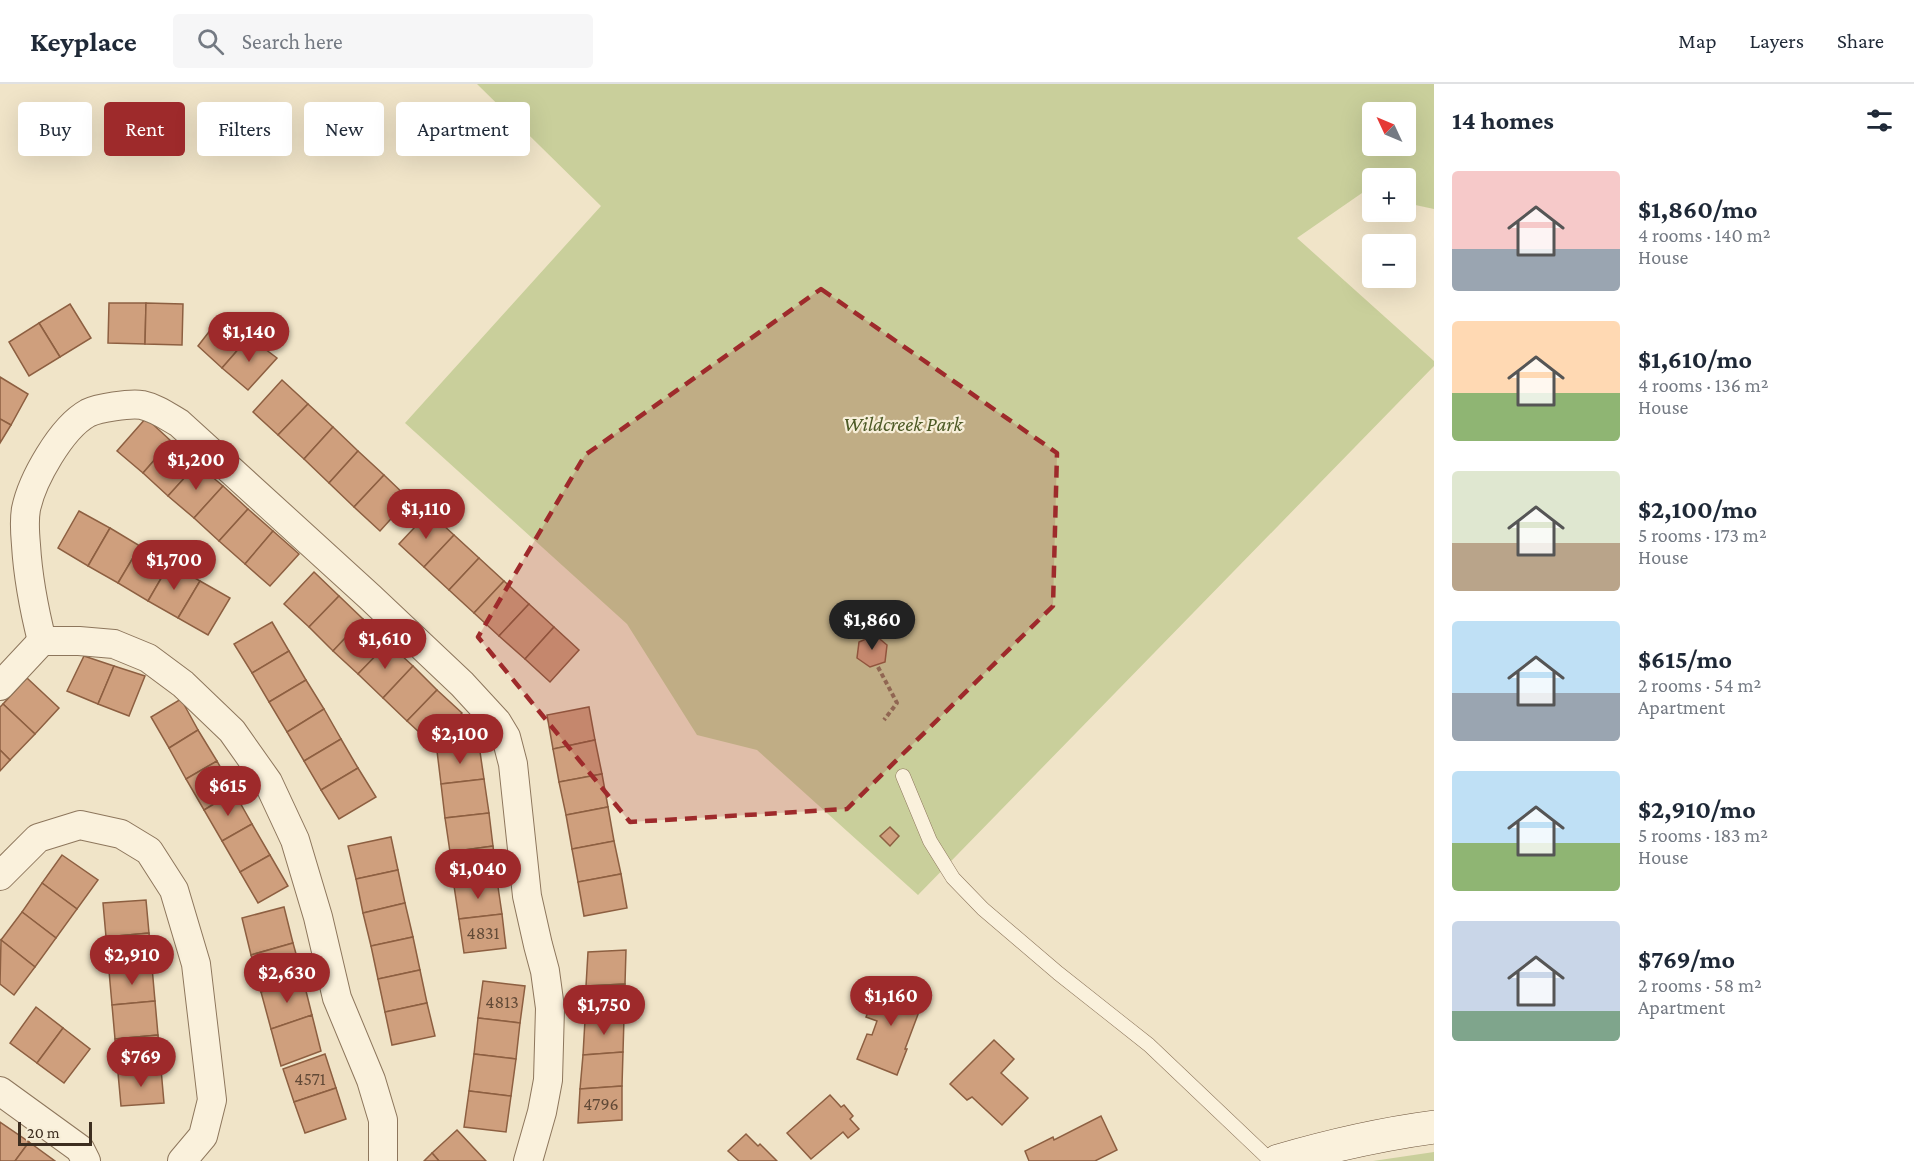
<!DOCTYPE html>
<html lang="en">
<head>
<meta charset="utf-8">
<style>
  :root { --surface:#fff; --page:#f6f6f7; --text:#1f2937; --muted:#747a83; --line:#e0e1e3; --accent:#9e2a2b }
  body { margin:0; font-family:"Crimson Pro",serif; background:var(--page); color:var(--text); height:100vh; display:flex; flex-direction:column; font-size:22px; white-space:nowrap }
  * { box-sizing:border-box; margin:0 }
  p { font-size:20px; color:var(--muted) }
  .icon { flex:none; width:33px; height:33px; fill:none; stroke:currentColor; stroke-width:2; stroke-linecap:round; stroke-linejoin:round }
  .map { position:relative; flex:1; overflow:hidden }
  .side { display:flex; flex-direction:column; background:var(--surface); width:480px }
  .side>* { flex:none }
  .top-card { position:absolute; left:18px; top:18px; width:570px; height:54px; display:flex; gap:12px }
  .needle { width:39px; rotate:314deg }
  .buttons { position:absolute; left:1362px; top:18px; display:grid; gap:12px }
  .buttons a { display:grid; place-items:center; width:54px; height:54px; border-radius:6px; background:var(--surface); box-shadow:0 6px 24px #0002; font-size:30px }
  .scale { position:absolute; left:18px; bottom:15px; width:74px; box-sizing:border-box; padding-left:6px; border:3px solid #3d2e20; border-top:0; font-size:16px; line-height:21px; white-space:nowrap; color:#3d2e20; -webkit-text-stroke:4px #f7eed8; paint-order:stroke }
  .price { position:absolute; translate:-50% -51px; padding:0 14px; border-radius:21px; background:var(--accent); color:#fff; font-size:20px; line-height:39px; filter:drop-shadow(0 2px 3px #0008) }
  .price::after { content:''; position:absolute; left:50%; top:36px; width:18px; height:14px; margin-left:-9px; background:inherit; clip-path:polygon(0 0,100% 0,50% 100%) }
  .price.selected { background:#222; color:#fff }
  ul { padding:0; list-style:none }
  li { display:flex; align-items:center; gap:18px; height:150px; padding:0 18px }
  li span { display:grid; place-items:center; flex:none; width:168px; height:120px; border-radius:6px; color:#555 }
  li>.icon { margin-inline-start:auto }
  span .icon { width:72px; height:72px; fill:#fffc; stroke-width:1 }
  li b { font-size:26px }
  h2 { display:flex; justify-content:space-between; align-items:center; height:72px; padding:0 18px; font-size:26px }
  .tag { padding:0 21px; border-radius:6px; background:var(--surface); box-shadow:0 6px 24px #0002; font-size:21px; line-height:54px }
  .tag.selected { background:var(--accent); color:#fff }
  header { display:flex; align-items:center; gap:36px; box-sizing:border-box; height:84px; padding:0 30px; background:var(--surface); border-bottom:2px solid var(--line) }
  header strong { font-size:28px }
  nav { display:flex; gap:33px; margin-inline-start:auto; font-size:21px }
  .search { width:420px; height:54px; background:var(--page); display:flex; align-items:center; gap:15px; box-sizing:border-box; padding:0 21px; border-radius:6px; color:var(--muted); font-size:22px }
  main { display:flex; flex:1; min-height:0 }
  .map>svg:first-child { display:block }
  .green { fill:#c9cf9b; fill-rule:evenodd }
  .building { fill:#cf9f7d; stroke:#8d5f41; stroke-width:1.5 }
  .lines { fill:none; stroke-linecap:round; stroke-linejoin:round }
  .service-casing { stroke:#8d765c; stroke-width:15 }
  .minor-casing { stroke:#8d765c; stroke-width:30 }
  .secondary-casing { stroke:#6f573f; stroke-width:34 }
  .path { stroke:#8d765c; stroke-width:4; stroke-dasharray:4.5 3; stroke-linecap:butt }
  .service { stroke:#faf1dc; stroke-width:14 }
  .minor { stroke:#faf1dc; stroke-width:28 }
  .secondary { stroke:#faf1dc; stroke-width:33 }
  .marked { fill:#9e2a2b; fill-opacity:0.2; stroke:#9e2a2b; stroke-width:4.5; stroke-dasharray:12 8; stroke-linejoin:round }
  .labels { text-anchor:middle; stroke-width:4.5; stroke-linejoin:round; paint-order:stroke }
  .number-label { font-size:18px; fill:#624a37 }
  .park-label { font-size:21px; font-style:italic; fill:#4d5a26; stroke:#f7eed8 }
</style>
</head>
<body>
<header>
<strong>Keyplace</strong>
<div class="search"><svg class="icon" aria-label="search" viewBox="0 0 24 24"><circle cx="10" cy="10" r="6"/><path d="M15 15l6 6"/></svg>Search here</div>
<nav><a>Map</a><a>Layers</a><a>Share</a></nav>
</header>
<main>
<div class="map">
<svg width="1434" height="1077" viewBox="0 0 1434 1077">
  <rect width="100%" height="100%" fill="#f0e4c8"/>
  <g class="green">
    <path d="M 477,0 L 1434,0 L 1434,125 L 1406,119 L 1406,94 L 1372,94 L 1372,112 L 1362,109 L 1297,154 L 1434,277 L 1434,282 L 918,811 L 757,666 L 697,651 L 627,540 L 405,339 L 601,122 ZM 1372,28 L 1406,28 L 1406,62 L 1372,62 Z"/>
    <polygon points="1434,1068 1434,1077 1373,1077"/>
  </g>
  <g class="building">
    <polygon points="109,219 146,219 145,260 108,259"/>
    <polygon points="146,219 183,220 182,261 145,260"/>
    <polygon points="70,220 91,254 60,273 39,239"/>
    <polygon points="222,231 249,253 222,284 198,262"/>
    <polygon points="39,239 60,273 29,292 9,258"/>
    <polygon points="249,253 277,274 248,306 222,284"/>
    <polygon points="0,293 28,310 11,341 0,335"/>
    <polygon points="282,296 308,320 278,351 253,328"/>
    <polygon points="308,320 333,343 304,375 278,351"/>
    <polygon points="146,334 171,357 143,389 117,367"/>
    <polygon points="0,335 11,341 0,359"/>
    <polygon points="333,343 358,367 329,399 304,375"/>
    <polygon points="171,357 197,380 168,412 143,389"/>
    <polygon points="358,367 384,391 354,423 329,399"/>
    <polygon points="197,380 223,402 194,434 168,412"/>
    <polygon points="384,391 409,415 380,447 354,423"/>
    <polygon points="223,402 248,425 219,457 194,434"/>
    <polygon points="248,425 273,447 245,480 219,457"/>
    <polygon points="79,427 110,444 88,482 58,464"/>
    <polygon points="429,428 454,451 424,483 399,460"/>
    <polygon points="110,444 140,462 118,499 88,482"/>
    <polygon points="273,447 299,470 270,502 245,480"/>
    <polygon points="454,451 479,474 449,506 424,483"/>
    <polygon points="140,462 170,479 148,517 118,499"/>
    <polygon points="479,474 504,497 474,529 449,506"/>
    <polygon points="170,479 200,497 178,534 148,517"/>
    <polygon points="314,488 339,512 309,543 284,520"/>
    <polygon points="200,497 230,514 208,551 178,534"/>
    <polygon points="504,497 529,520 499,552 474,529"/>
    <polygon points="339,512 363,535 333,567 309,543"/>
    <polygon points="529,520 554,543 525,575 499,552"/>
    <polygon points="363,535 388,559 358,590 333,567"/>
    <polygon points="272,538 289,567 252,589 234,560"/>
    <polygon points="554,543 579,566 550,598 525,575"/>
    <polygon points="875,551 887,561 885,578 870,583 857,574 859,558"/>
    <polygon points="388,559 413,582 383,614 358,590"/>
    <polygon points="289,567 306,596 269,618 252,589"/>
    <polygon points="84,572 114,582 98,620 67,607"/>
    <polygon points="114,582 145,592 129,632 98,620"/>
    <polygon points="413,582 437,606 407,637 383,614"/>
    <polygon points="27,594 59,624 35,650 3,620"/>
    <polygon points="306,596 324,625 287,648 269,618"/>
    <polygon points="437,606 462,629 432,660 407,637"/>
    <polygon points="181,615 198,646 169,664 151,633"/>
    <polygon points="3,620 35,650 10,676 0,666 0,623"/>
    <polygon points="589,623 595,656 553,665 547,631"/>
    <polygon points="324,625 341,655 304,677 287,648"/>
    <polygon points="198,646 217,677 186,695 169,664"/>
    <polygon points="341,655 358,684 321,706 304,677"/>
    <polygon points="595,656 602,690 559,698 553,665"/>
    <polygon points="479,661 484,695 441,700 437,667"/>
    <polygon points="0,666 10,676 0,687"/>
    <polygon points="217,677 234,708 204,726 186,695"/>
    <polygon points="358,684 376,713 339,735 321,706"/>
    <polygon points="602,690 608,723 566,731 559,698"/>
    <polygon points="484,695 489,729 445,734 441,700"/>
    <polygon points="234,708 252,740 222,757 204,726"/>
    <polygon points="608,723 614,757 572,765 566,731"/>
    <polygon points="489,729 493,762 450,768 445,734"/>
    <polygon points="252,740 270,771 240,788 222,757"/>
    <polygon points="890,743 899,752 890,762 880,752"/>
    <polygon points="391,753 398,786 356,795 348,762"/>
    <polygon points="614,757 621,790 578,798 572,765"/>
    <polygon points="493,762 497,796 454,802 450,768"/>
    <polygon points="62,771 98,796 77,825 42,799"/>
    <polygon points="270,771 288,802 258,819 240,788"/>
    <polygon points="398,786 405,819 363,829 356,795"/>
    <polygon points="621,790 627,824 584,832 578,798"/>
    <polygon points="497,796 502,830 459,835 454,802"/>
    <polygon points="42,799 77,825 56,854 22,828"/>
    <polygon points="146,816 149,849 106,853 103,819"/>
    <polygon points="405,819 413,853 371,862 363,829"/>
    <polygon points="284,823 293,859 251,871 242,834"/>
    <polygon points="22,828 56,854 35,883 1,856"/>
    <polygon points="502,830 506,864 464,869 459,835"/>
    <polygon points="149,849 152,883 109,887 106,853"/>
    <polygon points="413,853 420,886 378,895 371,862"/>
    <polygon points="1,856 35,883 14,911 0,900"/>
    <polygon points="293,859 303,895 261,908 251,871"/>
    <polygon points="626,866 625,900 586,902 588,868"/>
    <polygon points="152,883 155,917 112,921 109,887"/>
    <polygon points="420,886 427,919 385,928 378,895"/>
    <polygon points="303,895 312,931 271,945 261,908"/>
    <polygon points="892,896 926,909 905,965 907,965 897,991 857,975 867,950 872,951 877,937 866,933 875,910 885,914"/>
    <polygon points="483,897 525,902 520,939 478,934"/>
    <polygon points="625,900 624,934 585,936 586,902"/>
    <polygon points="155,917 158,951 115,955 112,921"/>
    <polygon points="427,919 435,952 392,961 385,928"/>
    <polygon points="36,923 63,944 37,979 10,959"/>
    <polygon points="312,931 321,967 281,982 271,945"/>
    <polygon points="478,934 520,939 516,975 474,970"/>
    <polygon points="624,934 623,968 583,971 585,936"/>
    <polygon points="63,944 90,965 64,999 37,979"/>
    <polygon points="158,951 161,985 118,989 115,955"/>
    <polygon points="994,956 1014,975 1001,989 1028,1014 1002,1041 972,1013 967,1016 950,1000"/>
    <polygon points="623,968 622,1002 580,1005 583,971"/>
    <polygon points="325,970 336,1004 294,1018 283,985"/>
    <polygon points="474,970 516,975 511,1012 469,1007"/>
    <polygon points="161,985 164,1019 121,1022 118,989"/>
    <polygon points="622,1002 622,1036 578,1039 580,1005"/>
    <polygon points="336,1004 346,1035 305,1049 294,1018"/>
    <polygon points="469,1007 511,1012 506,1048 464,1043"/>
    <polygon points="830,1011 841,1023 844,1021 853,1032 850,1035 859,1045 848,1054 843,1048 811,1075 787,1049"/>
    <polygon points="1101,1032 1117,1066 1095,1077 1029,1077 1025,1067 1053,1053 1054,1056"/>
    <polygon points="0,1038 29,1058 15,1077 0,1077"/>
    <polygon points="457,1046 486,1077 439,1077 432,1069"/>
    <polygon points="746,1050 758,1062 760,1060 777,1077 739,1077 728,1067"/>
    <polygon points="29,1058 55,1077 15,1077"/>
    <polygon points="432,1069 439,1077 424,1077"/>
  </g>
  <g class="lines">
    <g class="service-casing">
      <polyline id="service" points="903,692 930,757 953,794 983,825 1058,889 1149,961 1271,1077"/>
    </g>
    <g class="minor-casing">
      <g id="minor">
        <polyline points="0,602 42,557"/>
        <polyline points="0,792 38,754 80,741 121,750 149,767 174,806 196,880 212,1016 203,1052 182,1077"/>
        <polyline points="0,1007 80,1065 86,1077"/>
        <path d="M 383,1077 L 383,1036 L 371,996 L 337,914 L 318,833 L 295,756 L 268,698 L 232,647 L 183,600 L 148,574 L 114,560 L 79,557 L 42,557 C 34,525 28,494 26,461 C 25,450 24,436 26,425 C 32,396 61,344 88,329 C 98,324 130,319 142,321 C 156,324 167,332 179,339 L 370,513 L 462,600 L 497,638 L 506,653 L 513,680 L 527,812 L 538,861 L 545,887 L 550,924 L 548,996 L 542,1028 L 528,1077"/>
      </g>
    </g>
    <g class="secondary-casing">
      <path id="secondary" d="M 1278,1077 C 1329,1062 1381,1050 1434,1043"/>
    </g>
    <polyline class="path" points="878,583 897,619 884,636"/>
    <use href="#service" class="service"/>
    <use href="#minor" class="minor"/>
    <use href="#secondary" class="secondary"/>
  </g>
  <path class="marked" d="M 821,205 L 1057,369 L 1053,522 L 847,725 L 630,738 L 478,553 L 585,371 Z"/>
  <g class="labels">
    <g class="number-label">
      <text x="483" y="855">4831</text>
      <text x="502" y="924">4813</text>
      <text x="310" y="1001">4571</text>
      <text x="601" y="1026">4796</text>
    </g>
    <g class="park-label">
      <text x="903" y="347">Wildcreek Park</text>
    </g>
  </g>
</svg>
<div class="buttons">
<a><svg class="needle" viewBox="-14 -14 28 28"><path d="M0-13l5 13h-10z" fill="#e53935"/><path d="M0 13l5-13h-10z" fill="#747a83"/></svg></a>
<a>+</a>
<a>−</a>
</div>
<div class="scale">20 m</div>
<b class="price" style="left:249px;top:279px">$1,140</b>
<b class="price" style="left:196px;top:407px">$1,200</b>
<b class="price" style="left:426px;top:456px">$1,110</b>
<b class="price" style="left:174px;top:507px">$1,700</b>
<b class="price selected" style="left:872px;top:567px">$1,860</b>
<b class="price" style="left:385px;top:586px">$1,610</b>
<b class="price" style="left:460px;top:681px">$2,100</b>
<b class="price" style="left:228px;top:733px">$615</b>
<b class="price" style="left:478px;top:816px">$1,040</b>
<b class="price" style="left:132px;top:902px">$2,910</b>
<b class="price" style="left:287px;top:920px">$2,630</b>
<b class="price" style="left:891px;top:943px">$1,160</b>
<b class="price" style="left:604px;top:952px">$1,750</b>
<b class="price" style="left:141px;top:1004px">$769</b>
<div class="top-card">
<a class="tag">Buy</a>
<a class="tag selected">Rent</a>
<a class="tag">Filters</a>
<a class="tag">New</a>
<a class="tag">Apartment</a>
</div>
</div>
<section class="side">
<h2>14 homes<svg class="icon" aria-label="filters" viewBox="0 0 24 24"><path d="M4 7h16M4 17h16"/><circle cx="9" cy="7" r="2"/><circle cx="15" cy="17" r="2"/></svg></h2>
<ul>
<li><span style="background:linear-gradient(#f6c9c9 65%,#9aa5b1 0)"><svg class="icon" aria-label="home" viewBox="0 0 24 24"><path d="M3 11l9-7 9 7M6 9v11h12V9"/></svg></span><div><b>$1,860/mo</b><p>4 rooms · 140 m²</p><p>House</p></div></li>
<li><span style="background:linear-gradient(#ffd9b3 60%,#8fb573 0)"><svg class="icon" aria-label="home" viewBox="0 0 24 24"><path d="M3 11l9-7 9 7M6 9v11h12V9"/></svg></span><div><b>$1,610/mo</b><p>4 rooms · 136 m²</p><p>House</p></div></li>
<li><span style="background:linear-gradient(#dfe7d0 60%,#b9a48a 0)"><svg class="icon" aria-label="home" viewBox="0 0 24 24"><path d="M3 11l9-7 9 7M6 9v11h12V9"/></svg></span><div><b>$2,100/mo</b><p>5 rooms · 173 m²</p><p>House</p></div></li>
<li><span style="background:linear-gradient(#bfe0f5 60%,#9aa5b1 0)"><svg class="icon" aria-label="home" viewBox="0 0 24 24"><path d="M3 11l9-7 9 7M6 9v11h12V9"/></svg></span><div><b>$615/mo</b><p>2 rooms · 54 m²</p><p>Apartment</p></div></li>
<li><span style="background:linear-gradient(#bfe0f5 60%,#8fb573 0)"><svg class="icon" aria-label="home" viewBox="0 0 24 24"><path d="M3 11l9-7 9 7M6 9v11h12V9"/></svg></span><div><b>$2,910/mo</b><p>5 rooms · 183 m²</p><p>House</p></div></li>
<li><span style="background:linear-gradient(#c9d6e8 75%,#7fa58c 0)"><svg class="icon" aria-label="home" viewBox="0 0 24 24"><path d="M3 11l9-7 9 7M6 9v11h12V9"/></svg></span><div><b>$769/mo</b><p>2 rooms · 58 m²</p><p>Apartment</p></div></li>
</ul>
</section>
</main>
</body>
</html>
